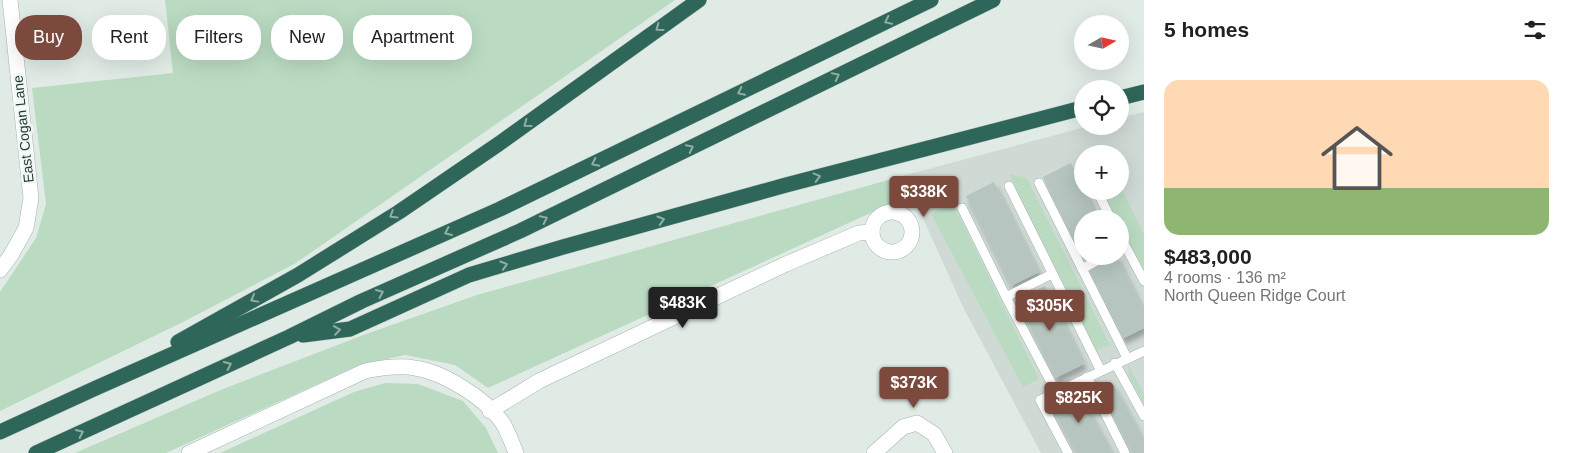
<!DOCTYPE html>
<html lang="en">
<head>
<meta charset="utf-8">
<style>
  :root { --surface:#fff; --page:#f2f2f2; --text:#202124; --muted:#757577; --line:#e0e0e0; --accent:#7c4a3d }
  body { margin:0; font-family:Helvetica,sans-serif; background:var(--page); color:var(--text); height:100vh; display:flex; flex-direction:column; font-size:19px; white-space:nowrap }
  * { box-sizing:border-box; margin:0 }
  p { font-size:16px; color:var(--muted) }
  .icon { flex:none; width:28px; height:28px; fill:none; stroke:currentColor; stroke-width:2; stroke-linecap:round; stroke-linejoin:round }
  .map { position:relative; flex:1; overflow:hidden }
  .drawer { display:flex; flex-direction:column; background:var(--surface); width:425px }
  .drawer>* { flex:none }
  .hud { position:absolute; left:15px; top:15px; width:475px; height:45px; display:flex; gap:10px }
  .needle { width:32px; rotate:81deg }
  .controls { position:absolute; left:1074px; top:15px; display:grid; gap:10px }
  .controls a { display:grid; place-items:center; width:55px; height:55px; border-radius:50%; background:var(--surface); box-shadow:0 5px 20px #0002; font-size:25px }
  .price { position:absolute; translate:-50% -42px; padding:0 11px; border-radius:5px; background:var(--accent); color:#fff; font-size:16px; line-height:32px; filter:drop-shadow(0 1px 2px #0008) }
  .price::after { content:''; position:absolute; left:50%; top:30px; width:15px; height:11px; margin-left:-8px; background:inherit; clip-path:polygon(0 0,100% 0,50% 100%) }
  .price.current { background:#222; color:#fff }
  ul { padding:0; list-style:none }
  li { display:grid; align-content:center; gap:10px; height:265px; padding:0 20px }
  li+li { border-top:1px solid var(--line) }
  li span { display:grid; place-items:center; height:155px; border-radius:15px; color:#555 }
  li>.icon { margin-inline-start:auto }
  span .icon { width:90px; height:90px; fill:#fffc; stroke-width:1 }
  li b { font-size:21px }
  h2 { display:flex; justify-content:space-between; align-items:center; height:60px; padding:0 20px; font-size:21px }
  .pill { padding:0 18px; border-radius:20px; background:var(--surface); box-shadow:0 5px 20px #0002; font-size:18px; line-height:45px }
  .pill.current { background:var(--accent); color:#fff }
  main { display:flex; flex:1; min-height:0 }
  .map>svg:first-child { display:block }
  .built { fill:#cfdad5; fill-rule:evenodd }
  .green { fill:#badbc2 }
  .building { fill:#b6c5bf; filter:url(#shadow) }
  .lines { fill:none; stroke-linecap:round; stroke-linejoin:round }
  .lane-casing { stroke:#a3b3ad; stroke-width:10 }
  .street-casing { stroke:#a3b3ad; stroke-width:16 }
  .highway-casing { stroke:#c1c8c6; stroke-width:16 }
  .lane { stroke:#fff; stroke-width:9 }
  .street { stroke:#fff; stroke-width:15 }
  .highway { stroke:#2e6659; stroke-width:15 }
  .oneway { stroke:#90aea6 }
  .labels { text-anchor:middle; stroke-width:5; stroke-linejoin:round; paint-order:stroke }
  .street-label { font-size:14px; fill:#223b33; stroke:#f1f7f4 }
</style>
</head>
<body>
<main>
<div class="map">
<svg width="1144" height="453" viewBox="0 0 1144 453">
  <defs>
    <filter id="shadow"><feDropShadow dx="3" dy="5.5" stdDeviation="2.5" flood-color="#0004"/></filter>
  </defs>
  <rect width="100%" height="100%" fill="#e0ebe6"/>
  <path class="built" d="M 1144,112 L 1144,453 L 1041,453 L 963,307 L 912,194 L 906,175 L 1089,126 L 1120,126 L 1120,118 ZM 1082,154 L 1120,154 L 1120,191 L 1082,191 ZM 1082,219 L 1120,219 L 1120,256 L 1082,256 Z"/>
  <g class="green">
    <polygon points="165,0 675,0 296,263 183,322 0,411 0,292 36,238 46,204 32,88 173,73"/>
    <polygon points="1099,145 1104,154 1082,153"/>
    <polygon points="1009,174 1027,178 1110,345 1095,351"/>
    <polygon points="906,175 912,194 488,388 455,365 405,355 359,365 166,453 75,453 223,389 366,334 477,295"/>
    <polygon points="1120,186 1144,234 1144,276 1120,228 1120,219 1115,219 1101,191 1120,191"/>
    <polygon points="953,203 1039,379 1023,387 931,214"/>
    <polygon points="1128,364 1144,394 1144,404 1129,376"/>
    <polygon points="385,383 418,384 463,401 486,428 498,453 220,453 354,392"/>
  </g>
  <g class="building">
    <polygon points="1071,163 1082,186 1082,191 1085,191 1098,219 1082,219 1082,259 1043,177"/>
    <polygon points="994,182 1039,272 1011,286 966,196"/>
    <polygon points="1115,256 1117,256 1144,311 1144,328 1122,339 1088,269"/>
    <polygon points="1045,286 1084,364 1055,378 1017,299"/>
    <polygon points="1113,384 1144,441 1144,453 1133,453 1099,391"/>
    <polygon points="1076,387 1112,453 1077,453 1049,402"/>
  </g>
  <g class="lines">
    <g class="lane-casing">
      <g id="lane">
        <polyline points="1082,163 1082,164"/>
        <polyline points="1039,183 1127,358"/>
        <polyline points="1009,186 1101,371"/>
        <polyline points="1097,191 1111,219"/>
        <polyline points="962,208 1006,297 1056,392"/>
        <polyline points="1120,236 1144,281"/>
        <polyline points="1082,269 1105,256"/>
        <polyline points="1006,297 1052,274"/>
        <polyline points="1115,363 1144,416"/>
        <polyline points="1087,377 1125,453"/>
        <polyline points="1068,453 1040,400 1144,351"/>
      </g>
    </g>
    <g class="street-casing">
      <g id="street">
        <circle cx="892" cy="232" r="20"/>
        <polyline points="0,270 11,255 26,228 31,198 10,0"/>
        <polyline points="490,411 539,381 786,264 859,233 872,232"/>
        <path d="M 189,453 L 365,371 C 380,368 399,365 415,368 C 443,372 485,398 502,422 C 508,431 512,443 516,453"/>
        <polyline points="874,453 903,427 917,423 934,434 945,453"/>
      </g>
    </g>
    <g class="highway-casing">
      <g id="highway">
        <polyline points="1120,98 1144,92"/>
        <polyline points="303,335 350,329 469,275 563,247 786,185 1082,108"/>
        <polyline points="178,342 298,275 399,212 500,143 699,0"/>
        <polyline points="0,432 96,388 500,209 931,0"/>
        <polyline points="36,453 289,337 362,301 520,231 993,0"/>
      </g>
    </g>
    <use href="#lane" class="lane"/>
    <use href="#street" class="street"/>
    <use href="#highway" class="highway"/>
  </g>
  <defs><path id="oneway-chevron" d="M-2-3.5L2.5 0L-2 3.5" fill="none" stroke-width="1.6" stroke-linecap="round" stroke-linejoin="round" transform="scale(1.25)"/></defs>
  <g class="oneway">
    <use href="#oneway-chevron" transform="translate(888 21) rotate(154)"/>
    <use href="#oneway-chevron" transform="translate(659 28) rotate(144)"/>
    <use href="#oneway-chevron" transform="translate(836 76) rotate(-26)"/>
    <use href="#oneway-chevron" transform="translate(741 92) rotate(154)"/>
    <use href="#oneway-chevron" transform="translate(527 124) rotate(144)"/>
    <use href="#oneway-chevron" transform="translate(690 148) rotate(-26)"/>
    <use href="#oneway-chevron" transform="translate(595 163) rotate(154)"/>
    <use href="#oneway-chevron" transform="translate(817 177) rotate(-15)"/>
    <use href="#oneway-chevron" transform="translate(393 215) rotate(148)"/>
    <use href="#oneway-chevron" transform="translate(544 219) rotate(-26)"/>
    <use href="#oneway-chevron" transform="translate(661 220) rotate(-16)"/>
    <use href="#oneway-chevron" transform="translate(448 232) rotate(156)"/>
    <use href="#oneway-chevron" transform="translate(504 265) rotate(-17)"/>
    <use href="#oneway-chevron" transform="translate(380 293) rotate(-24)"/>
    <use href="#oneway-chevron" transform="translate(254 299) rotate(151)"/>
    <use href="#oneway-chevron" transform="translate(337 330) rotate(-8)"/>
    <use href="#oneway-chevron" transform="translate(228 365) rotate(-25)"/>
    <use href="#oneway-chevron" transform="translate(80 433) rotate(-25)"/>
  </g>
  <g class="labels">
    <g class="street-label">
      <text transform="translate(23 129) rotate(-96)" y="5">East Cogan Lane</text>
    </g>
  </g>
</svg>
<div class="controls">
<a><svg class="needle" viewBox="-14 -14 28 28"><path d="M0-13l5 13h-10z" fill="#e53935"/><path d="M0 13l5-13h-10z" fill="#757577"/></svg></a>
<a><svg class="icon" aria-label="locate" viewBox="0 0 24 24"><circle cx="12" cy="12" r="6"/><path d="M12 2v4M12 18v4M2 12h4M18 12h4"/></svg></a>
<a>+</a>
<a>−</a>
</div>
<b class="price" style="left:924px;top:218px">$338K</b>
<b class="price current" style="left:683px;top:329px">$483K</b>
<b class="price" style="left:1050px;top:332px">$305K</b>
<b class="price" style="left:914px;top:409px">$373K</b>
<b class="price" style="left:1079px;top:424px">$825K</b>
<div class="hud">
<a class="pill current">Buy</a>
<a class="pill">Rent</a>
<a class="pill">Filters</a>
<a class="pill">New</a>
<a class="pill">Apartment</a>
</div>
</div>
<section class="drawer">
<h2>5 homes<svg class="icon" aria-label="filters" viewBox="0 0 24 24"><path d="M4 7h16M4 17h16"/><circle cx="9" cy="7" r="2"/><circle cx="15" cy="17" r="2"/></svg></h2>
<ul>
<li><span style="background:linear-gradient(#ffd9b3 70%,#8fb573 0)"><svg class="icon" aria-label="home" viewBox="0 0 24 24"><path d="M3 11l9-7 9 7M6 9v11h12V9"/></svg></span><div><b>$483,000</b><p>4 rooms · 136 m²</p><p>North Queen Ridge Court</p></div></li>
</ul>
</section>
</main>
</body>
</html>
